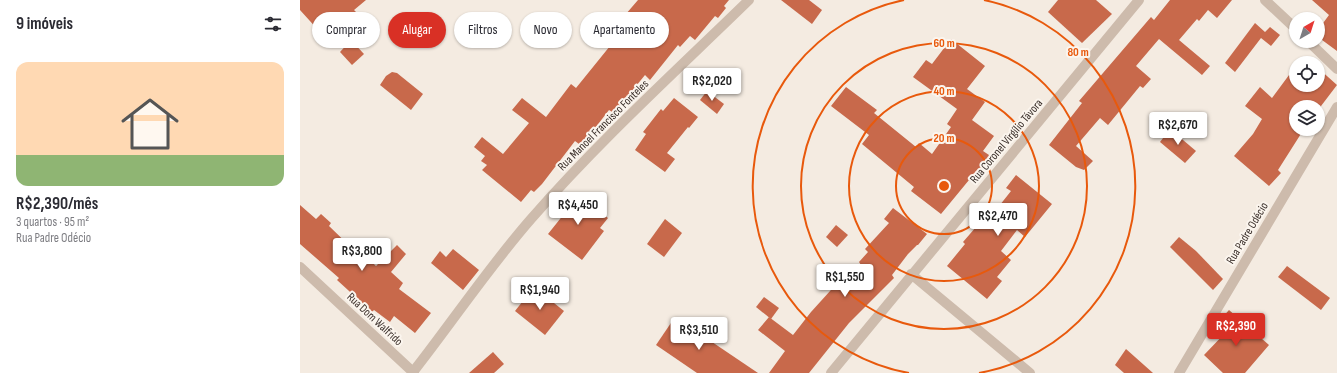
<!DOCTYPE html>
<html lang="pt">
<head>
<meta charset="utf-8">
<style>
  :root { --surface:#fff; --page:#f2f2f3; --text:#2b2b33; --muted:#7c7c81; --accent:#d93025 }
  body { margin:0; font-family:"Sofia Sans Condensed",sans-serif; background:var(--page); color:var(--text); height:100vh; display:flex; flex-direction:column; font-size:15px; white-space:nowrap }
  * { box-sizing:border-box; margin:0 }
  p { font-size:13px; color:var(--muted) }
  .icon { flex:none; width:22px; height:22px; fill:none; stroke:currentColor; stroke-width:2; stroke-linecap:round; stroke-linejoin:round }
  .map { position:relative; flex:1; overflow:hidden }
  .side { display:flex; flex-direction:column; background:var(--surface); width:300px }
  .side>* { flex:none }
  .top-card { position:absolute; left:12px; top:12px; width:380px; height:36px; display:flex; gap:8px }
  .needle { width:26px; rotate:39deg }
  .tools { position:absolute; left:989px; top:12px; display:grid; gap:8px }
  .tools a { display:grid; place-items:center; width:36px; height:36px; border-radius:50%; background:var(--surface); box-shadow:0 1px 3px #0004; font-size:20px }
  .price { position:absolute; translate:-50% -34px; padding:0 9px; border-radius:4px; background:#fff; color:#222; font-size:13px; line-height:26px; filter:drop-shadow(0 1px 2px #0008) }
  .price::after { content:''; position:absolute; left:50%; top:24px; width:12px; height:9px; margin-left:-6px; background:inherit; clip-path:polygon(0 0,100% 0,50% 100%) }
  .price.selected { background:var(--accent); color:#fff }
  ul { padding:0; list-style:none }
  li { display:grid; align-content:center; gap:8px; height:212px; padding:0 16px }
  li span { display:grid; place-items:center; height:124px; border-radius:12px; color:#555 }
  li>.icon { margin-inline-start:auto }
  span .icon { width:72px; height:72px; fill:#fffc; stroke-width:1 }
  li b { font-size:17px }
  h2 { display:flex; justify-content:space-between; align-items:center; height:48px; padding:0 16px; font-size:17px }
  .pill { padding:0 14px; border-radius:18px; background:var(--surface); box-shadow:0 1px 3px #0004; font-size:14px; line-height:36px }
  .pill.selected { background:var(--accent); color:#fff }
  main { display:flex; flex:1; min-height:0 }
  .map>svg:first-child { display:block }
  .building { fill:#c8694b }
  .lines { fill:none; stroke-linecap:round; stroke-linejoin:round }
  .minor { stroke:#cdbbac; stroke-width:10 }
  .ring { fill:none; stroke:#e8590c; stroke-width:2 }
  .labels { text-anchor:middle; stroke-width:4; stroke-linejoin:round; paint-order:stroke }
  .street-label { font-size:12px; fill:#3b302b; stroke:#fbf5ee }
  .centre { fill:#e8590c; stroke:#fbf5ee; stroke-width:2 }
  .ring-label { font-size:12px; text-anchor:middle; font-weight:bold; fill:#e8590c; stroke:#fbf5ee; stroke-width:4; stroke-linejoin:round; paint-order:stroke }
</style>
</head>
<body>
<main>
<section class="side">
<h2>9 imóveis<svg class="icon" aria-label="filters" viewBox="0 0 24 24"><path d="M4 7h16M4 17h16"/><circle cx="9" cy="7" r="2"/><circle cx="15" cy="17" r="2"/></svg></h2>
<ul>
<li><span style="background:linear-gradient(#ffd9b3 75%,#8fb573 0)"><svg class="icon" aria-label="home" viewBox="0 0 24 24"><path d="M3 11l9-7 9 7M6 9v11h12V9"/></svg></span><div><b>R$2,390/mês</b><p>3 quartos · 95 m²</p><p>Rua Padre Odécio</p></div></li>
</ul>
</section>
<div class="map">
<svg width="1037" height="373" viewBox="0 0 1037 373">
  <rect width="100%" height="100%" fill="#f4ebe1"/>
  <g class="building">
    <polygon points="0,0 66,0 54,10 56,12 51,17 63,30 51,40 32,19 19,31 0,10"/>
    <polygon points="338,0 429,0 424,6 426,8 418,18 415,16 395,40 390,36 380,47 378,45 350,80 345,75 314,113 309,110 292,132 279,144 275,141 242,184 234,192 231,190 221,202 182,170 187,165 181,161 185,156 174,147 182,137 203,154 229,123 212,110 222,98 246,117 271,84 276,88 310,46 296,35 306,23 313,29"/>
    <polygon points="481,0 509,0 522,10 512,24"/>
    <polygon points="758,0 796,0 812,14 782,43 748,12"/>
    <polygon points="870,0 932,0 917,18 908,10 899,21 897,19 879,40 910,66 902,75 859,39 836,66 851,79 843,88 840,86 808,125 800,118 776,146 793,161 784,170 776,167 749,145 782,103 779,101 851,17 854,20"/>
    <polygon points="1012,0 1037,0 1037,51 1018,37 1018,30 1029,15"/>
    <polygon points="955,23 965,32 970,27 980,35 971,46 961,38 935,72 925,63"/>
    <polygon points="651,39 685,66 667,89 685,102 672,120 694,136 683,151 692,157 672,182 669,180 641,214 611,191 614,187 562,144 569,135 531,106 546,87 577,110 574,113 616,147 619,143 632,154 651,127 647,124 657,109 613,77 626,60 632,64"/>
    <polygon points="51,40 64,54 52,65 40,52"/>
    <polygon points="1018,68 1037,85 1018,110 1018,107 996,107 996,129 1004,129 978,170 981,173 969,186 934,156 953,134 962,119 945,106 960,87 972,98 992,71 995,73 996,72 996,85 1018,85"/>
    <polygon points="92,72 97,73 123,94 111,110 80,85 86,76"/>
    <polygon points="407,91 424,104 417,114 400,100"/>
    <polygon points="374,98 398,117 389,128 388,127 367,153 375,159 365,172 335,150 346,134 343,132 361,109 363,111"/>
    <polygon points="870,129 896,151 885,163 860,142"/>
    <polygon points="716,175 752,204 725,237 717,230 701,251 711,260 697,277 702,281 687,299 647,266 665,244 663,242 689,212 692,215 711,191 706,188"/>
    <polygon points="273,192 308,218 300,228 304,231 282,260 248,234 264,214 259,210"/>
    <polygon points="0,205 16,219 21,214 31,223 29,226 60,256 62,253 76,266 97,245 106,254 91,272 103,283 99,289 131,313 115,333 94,316 90,322 74,310 72,312 37,280 39,278 0,244"/>
    <polygon points="593,208 627,234 618,245 617,245 608,254 592,275 594,278 549,323 509,373 469,373 485,351 458,330 469,317 493,335 511,312 540,280 543,282 561,265 559,262 568,252 565,249 589,223 584,219"/>
    <polygon points="365,219 382,233 364,257 347,244"/>
    <polygon points="536,225 548,235 537,247 526,237"/>
    <polygon points="879,237 896,251 923,279 913,290 870,247"/>
    <polygon points="153,249 179,270 163,290 131,263 140,251 146,257"/>
    <polygon points="987,266 1030,298 1021,310 978,277"/>
    <polygon points="234,287 264,311 245,335 215,311"/>
    <polygon points="464,297 479,308 471,319 456,307"/>
    <polygon points="929,310 969,345 945,373 923,373 904,355 927,331 918,322"/>
    <polygon points="375,317 458,373 397,373 356,345"/>
    <polygon points="826,349 853,373 824,373 815,365"/>
    <polygon points="193,352 204,364 194,373 169,373"/>
  </g>
  <g class="lines">
    <g class="minor">
      <polyline points="965,0 996,29"/>
      <polyline points="1008,41 1037,69"/>
      <polyline points="0,267 114,373"/>
      <polyline points="611,274 730,373"/>
      <path d="M 113,372 C 153,321 189,267 231,219 C 299,141 375,72 449,0"/>
      <polyline points="531,373 839,0"/>
      <polyline points="879,373 1037,107"/>
    </g>
  </g>
  <g class="ring">
    <circle cx="644" cy="186" r="48"/>
    <circle cx="644" cy="186" r="95"/>
    <circle cx="644" cy="186" r="143"/>
    <path d="M609 373A190 190 0 0 1 604 0M684 0A190 190 0 0 1 679 373"/>
  </g>
  <g class="labels">
    <g class="street-label">
      <text transform="translate(303 125) rotate(-45)" y="4">Rua Manoel Francisco Fonteles</text>
      <text transform="translate(706 141) rotate(-50)" y="4">Rua Coronel Virgílio Távora</text>
      <text transform="translate(947 233) rotate(-59)" y="4">Rua Padre Odécio</text>
      <text transform="translate(75 319) rotate(43)" y="4">Rua Dom Walfrido</text>
    </g>
  </g>
  <circle cx="644" cy="186" r="6" class="centre"/>
  <g class="ring-label">
    <text x="644" y="47">60 m</text>
    <text x="778" y="56">80 m</text>
    <text x="644" y="95">40 m</text>
    <text x="644" y="142">20 m</text>
  </g>
</svg>
<div class="tools">
<a><svg class="needle" viewBox="-14 -14 28 28"><path d="M0-13l5 13h-10z" fill="#e53935"/><path d="M0 13l5-13h-10z" fill="#7c7c81"/></svg></a>
<a><svg class="icon" aria-label="locate" viewBox="0 0 24 24"><circle cx="12" cy="12" r="6"/><path d="M12 2v4M12 18v4M2 12h4M18 12h4"/></svg></a>
<a><svg class="icon" aria-label="layers" viewBox="0 0 24 24"><path d="M12 4l9 5-9 5-9-5zM3 14l9 5 9-5"/></svg></a>
</div>
<b class="price" style="left:412px;top:102px">R$2,020</b>
<b class="price" style="left:878px;top:146px">R$2,670</b>
<b class="price" style="left:278px;top:226px">R$4,450</b>
<b class="price" style="left:698px;top:237px">R$2,470</b>
<b class="price" style="left:62px;top:272px">R$3,800</b>
<b class="price" style="left:545px;top:298px">R$1,550</b>
<b class="price" style="left:240px;top:311px">R$1,940</b>
<b class="price selected" style="left:936px;top:347px">R$2,390</b>
<b class="price" style="left:399px;top:351px">R$3,510</b>
<div class="top-card">
<a class="pill">Comprar</a>
<a class="pill selected">Alugar</a>
<a class="pill">Filtros</a>
<a class="pill">Novo</a>
<a class="pill">Apartamento</a>
</div>
</div>
</main>
</body>
</html>
